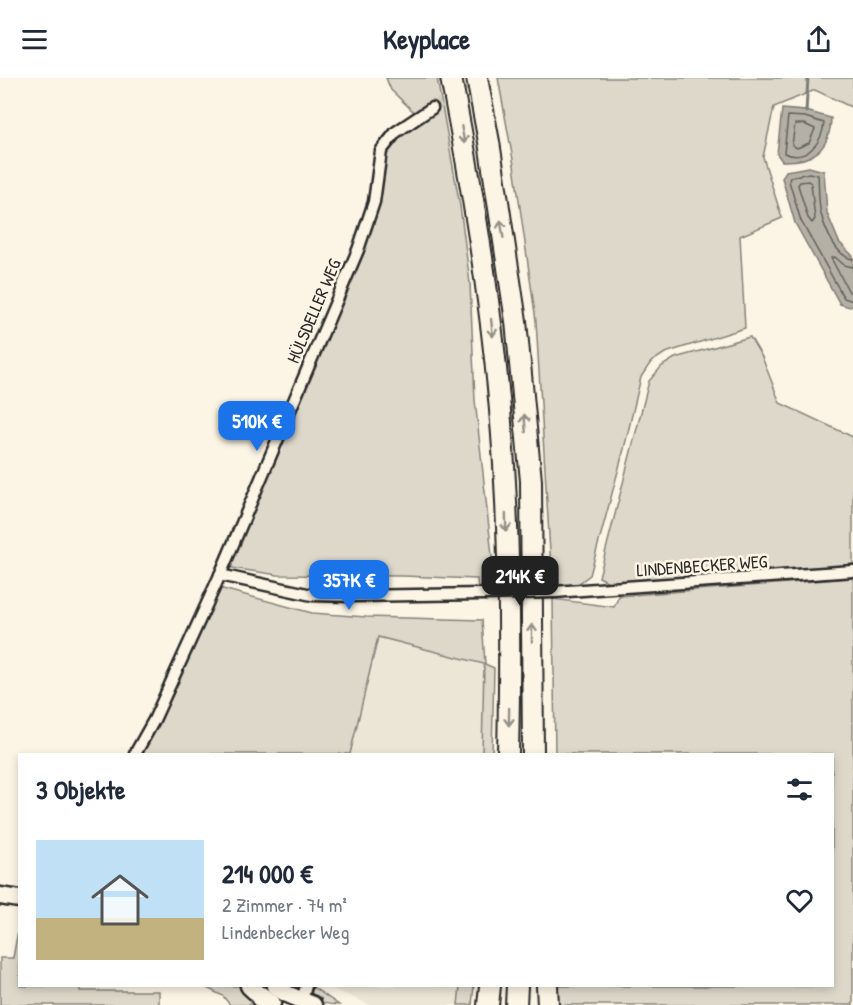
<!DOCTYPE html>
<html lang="de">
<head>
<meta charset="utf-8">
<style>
  :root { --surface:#fff; --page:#f6f6f7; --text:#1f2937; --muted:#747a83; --line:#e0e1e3; --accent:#1a73e8 }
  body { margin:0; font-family:"Patrick Hand",sans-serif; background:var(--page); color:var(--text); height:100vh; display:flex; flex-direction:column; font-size:22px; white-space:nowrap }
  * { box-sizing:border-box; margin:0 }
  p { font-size:20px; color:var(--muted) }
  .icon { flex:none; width:33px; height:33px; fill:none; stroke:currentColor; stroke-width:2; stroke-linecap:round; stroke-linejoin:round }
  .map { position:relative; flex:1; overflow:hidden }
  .sheet { position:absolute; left:18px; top:675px; width:816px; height:234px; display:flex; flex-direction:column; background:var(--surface); border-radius:0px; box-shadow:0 3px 9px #0003 }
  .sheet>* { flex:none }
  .price { position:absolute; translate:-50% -51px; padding:0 14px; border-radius:12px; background:var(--accent); color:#fff; font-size:20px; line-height:39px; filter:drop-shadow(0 2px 3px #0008) }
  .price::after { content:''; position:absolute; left:50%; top:36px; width:18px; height:14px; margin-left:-9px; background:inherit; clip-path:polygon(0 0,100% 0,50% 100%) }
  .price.active { background:#222; color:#fff }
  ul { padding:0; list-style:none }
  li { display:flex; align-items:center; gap:18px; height:150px; padding:0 18px }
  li+li { border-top:2px solid var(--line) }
  li span { display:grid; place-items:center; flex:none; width:168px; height:120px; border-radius:0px; color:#555 }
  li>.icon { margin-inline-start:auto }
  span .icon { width:72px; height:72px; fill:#fffc; stroke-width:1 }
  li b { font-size:26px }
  h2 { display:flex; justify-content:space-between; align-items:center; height:72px; padding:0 18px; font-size:26px }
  header { display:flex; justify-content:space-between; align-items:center; height:78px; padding:0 18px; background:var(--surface); font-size:27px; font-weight:700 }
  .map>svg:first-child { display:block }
  .built { fill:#ece6d7 }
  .green { fill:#ded8ca; stroke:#84827a; stroke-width:1.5 }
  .water { fill:#b4b0a5; stroke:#7d7b74; stroke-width:1.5 }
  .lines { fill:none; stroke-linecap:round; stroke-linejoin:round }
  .shore { stroke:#62605c; stroke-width:1.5 }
  .stream { stroke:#7d7b74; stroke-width:3 }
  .street-tunnel { stroke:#d2cdc0; stroke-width:10; stroke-dasharray:10 5; stroke-linecap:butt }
  .street-casing { stroke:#2b2b2b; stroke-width:15 }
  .primary-casing { stroke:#2b2b2b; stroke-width:21 }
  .highway-casing { stroke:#2b2b2b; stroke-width:24 }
  .street { stroke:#fcf5e5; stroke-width:10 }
  .primary { stroke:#fcf5e5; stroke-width:16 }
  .highway { stroke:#fcf5e5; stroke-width:20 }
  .street-bridge-casing { stroke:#2b2b2b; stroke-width:15; stroke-linecap:butt }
  .street-bridge { stroke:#fcf5e5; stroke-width:10 }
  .oneway { stroke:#949088 }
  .labels { text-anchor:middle; stroke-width:5; stroke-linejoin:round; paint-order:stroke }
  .street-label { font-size:18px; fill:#2b2b2b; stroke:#fcf5e5 }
</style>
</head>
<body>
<header><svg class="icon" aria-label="menu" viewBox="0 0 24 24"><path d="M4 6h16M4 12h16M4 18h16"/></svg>Keyplace<svg class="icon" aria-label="share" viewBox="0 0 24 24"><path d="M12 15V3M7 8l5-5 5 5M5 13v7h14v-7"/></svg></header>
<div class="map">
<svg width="853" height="927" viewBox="0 0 853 927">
  <rect width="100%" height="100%" fill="#fcf5e5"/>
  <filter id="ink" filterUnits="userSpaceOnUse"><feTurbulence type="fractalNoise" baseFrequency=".0167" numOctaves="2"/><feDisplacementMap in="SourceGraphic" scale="12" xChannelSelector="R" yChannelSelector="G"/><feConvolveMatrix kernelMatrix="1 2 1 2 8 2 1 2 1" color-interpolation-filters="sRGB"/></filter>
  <g filter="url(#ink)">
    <g class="built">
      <polygon points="378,559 485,586 482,676 350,676"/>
      <polygon points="326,908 460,908 458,927 370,927"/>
    </g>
    <g class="green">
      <polygon points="386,0 437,0 460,128 470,205 475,322 496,514 478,511 477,501 403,498 278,497 232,490 231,481 298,327 362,173 386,72 392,62 433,33 416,36 391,12"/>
      <polygon points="498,0 853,0 853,30 815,12 774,29 763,79 782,140 740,158 745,250 665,275 651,284 641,299 624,371 590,497 575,508 552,507 536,243 514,87"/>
      <polygon points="750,259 762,279 780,325 853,359 853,489 612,506 599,499 649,303 662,288 675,280"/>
      <polygon points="853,500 853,927 559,927 558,908 832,908 832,676 555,676 553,521 614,529 619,518"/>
      <polygon points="219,510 312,535 366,539 482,542 485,586 494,590 492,676 482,676 484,586 378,559 350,676 141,676 172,618"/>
      <polygon points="19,847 20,908 80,908 80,913 159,913 159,927 0,927 0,880 13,880"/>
      <polygon points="207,908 241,908 264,927 230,927 223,918 205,909"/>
      <polygon points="460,908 474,908 472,927 458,927"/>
      <path d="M 313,909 L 339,927 C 330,927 315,925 311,916 Z"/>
    </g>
    <g class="water">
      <path d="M 782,31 L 806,33 L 831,40 C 830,72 813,84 782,83 L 777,76 Z"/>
      <polygon points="809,89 824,93 827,135 839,164 853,178 853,227 850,229 840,226 795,145 782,100 786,93"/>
    </g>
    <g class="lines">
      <g class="shore">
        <path d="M 788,38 L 805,39 L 824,45 C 822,65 806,85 784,75 Z"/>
        <polygon points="795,46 804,46 815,51 809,65 797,70 792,67"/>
        <polygon points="808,103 811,105 815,141 812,145 808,140 798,107 800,104"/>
        <path d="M 853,181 C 836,179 825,151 821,136 C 818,123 819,110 818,97 L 809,95 L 790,99 L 789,103 L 801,143 L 844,220 L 853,223"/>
        <polyline points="853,189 844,187 835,179 831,180 849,214 853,215"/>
      </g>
      <polyline class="stream" points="806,34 808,0"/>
      <polyline class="street-tunnel" points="432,30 478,0"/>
      <g class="street-casing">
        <g id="street">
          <polyline points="220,497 312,517 350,518 484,516"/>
          <polyline points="554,514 853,493"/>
          <polyline points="135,676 154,642 220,497 358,172 374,124 381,73 396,54 432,30"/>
          <polyline points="302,922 306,908"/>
        </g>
      </g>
      <g class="primary-casing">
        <g id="primary">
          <polyline points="0,818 20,821"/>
          <polyline points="249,908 261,919 272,925"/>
          <polyline points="275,908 287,916 313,927"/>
        </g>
      </g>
      <g class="highway-casing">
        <g id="highway">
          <path d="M 451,0 C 477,134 498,268 505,404 C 510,495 510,586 508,676"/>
          <polyline points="477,0 489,64 516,243 531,403 533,676"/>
          <polyline points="547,908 548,927"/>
          <polyline points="261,919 269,927"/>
          <polyline points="488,927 490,908"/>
          <polyline points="516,927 517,908"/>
        </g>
      </g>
      <use href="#street" class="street"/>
      <use href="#primary" class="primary"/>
      <use href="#highway" class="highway"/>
      <g class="street-bridge-casing">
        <polyline id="street-bridge" points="484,516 554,514"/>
      </g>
      <use href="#street-bridge" class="street-bridge"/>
    </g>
    <defs><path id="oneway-shaft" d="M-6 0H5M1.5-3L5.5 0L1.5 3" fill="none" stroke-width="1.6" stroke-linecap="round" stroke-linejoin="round" transform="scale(1.5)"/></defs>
    <g class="oneway">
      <use href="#oneway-shaft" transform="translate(463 57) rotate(79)"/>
      <use href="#oneway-shaft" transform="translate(502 151) rotate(-99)"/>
      <use href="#oneway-shaft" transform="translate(492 250) rotate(84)"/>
      <use href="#oneway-shaft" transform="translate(525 345) rotate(-95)"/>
      <use href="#oneway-shaft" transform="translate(506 445) rotate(89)"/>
      <use href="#oneway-shaft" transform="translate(532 555) rotate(-90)"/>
      <use href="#oneway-shaft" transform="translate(509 639) rotate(91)"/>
    </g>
  </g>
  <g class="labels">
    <g class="street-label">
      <text transform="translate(314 233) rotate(-67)" y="6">HÜLSDELLER WEG</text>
      <text transform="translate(702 488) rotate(-4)" y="6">LINDENBECKER WEG</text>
    </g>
  </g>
</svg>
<b class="price" style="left:257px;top:374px">510K €</b>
<b class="price active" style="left:520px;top:529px">214K €</b>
<b class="price" style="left:349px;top:533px">357K €</b>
<section class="sheet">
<h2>3 Objekte<svg class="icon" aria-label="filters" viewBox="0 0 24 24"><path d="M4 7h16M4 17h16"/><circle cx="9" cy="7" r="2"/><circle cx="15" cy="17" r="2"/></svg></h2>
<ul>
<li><span style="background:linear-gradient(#bfe0f5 65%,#c2b280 0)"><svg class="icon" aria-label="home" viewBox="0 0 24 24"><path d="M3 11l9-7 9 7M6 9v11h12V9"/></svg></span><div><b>214 000 €</b><p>2 Zimmer · 74 m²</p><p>Lindenbecker Weg</p></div><svg class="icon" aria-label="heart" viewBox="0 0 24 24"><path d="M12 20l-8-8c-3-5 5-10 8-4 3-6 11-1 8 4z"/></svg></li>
</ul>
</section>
</div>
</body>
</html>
